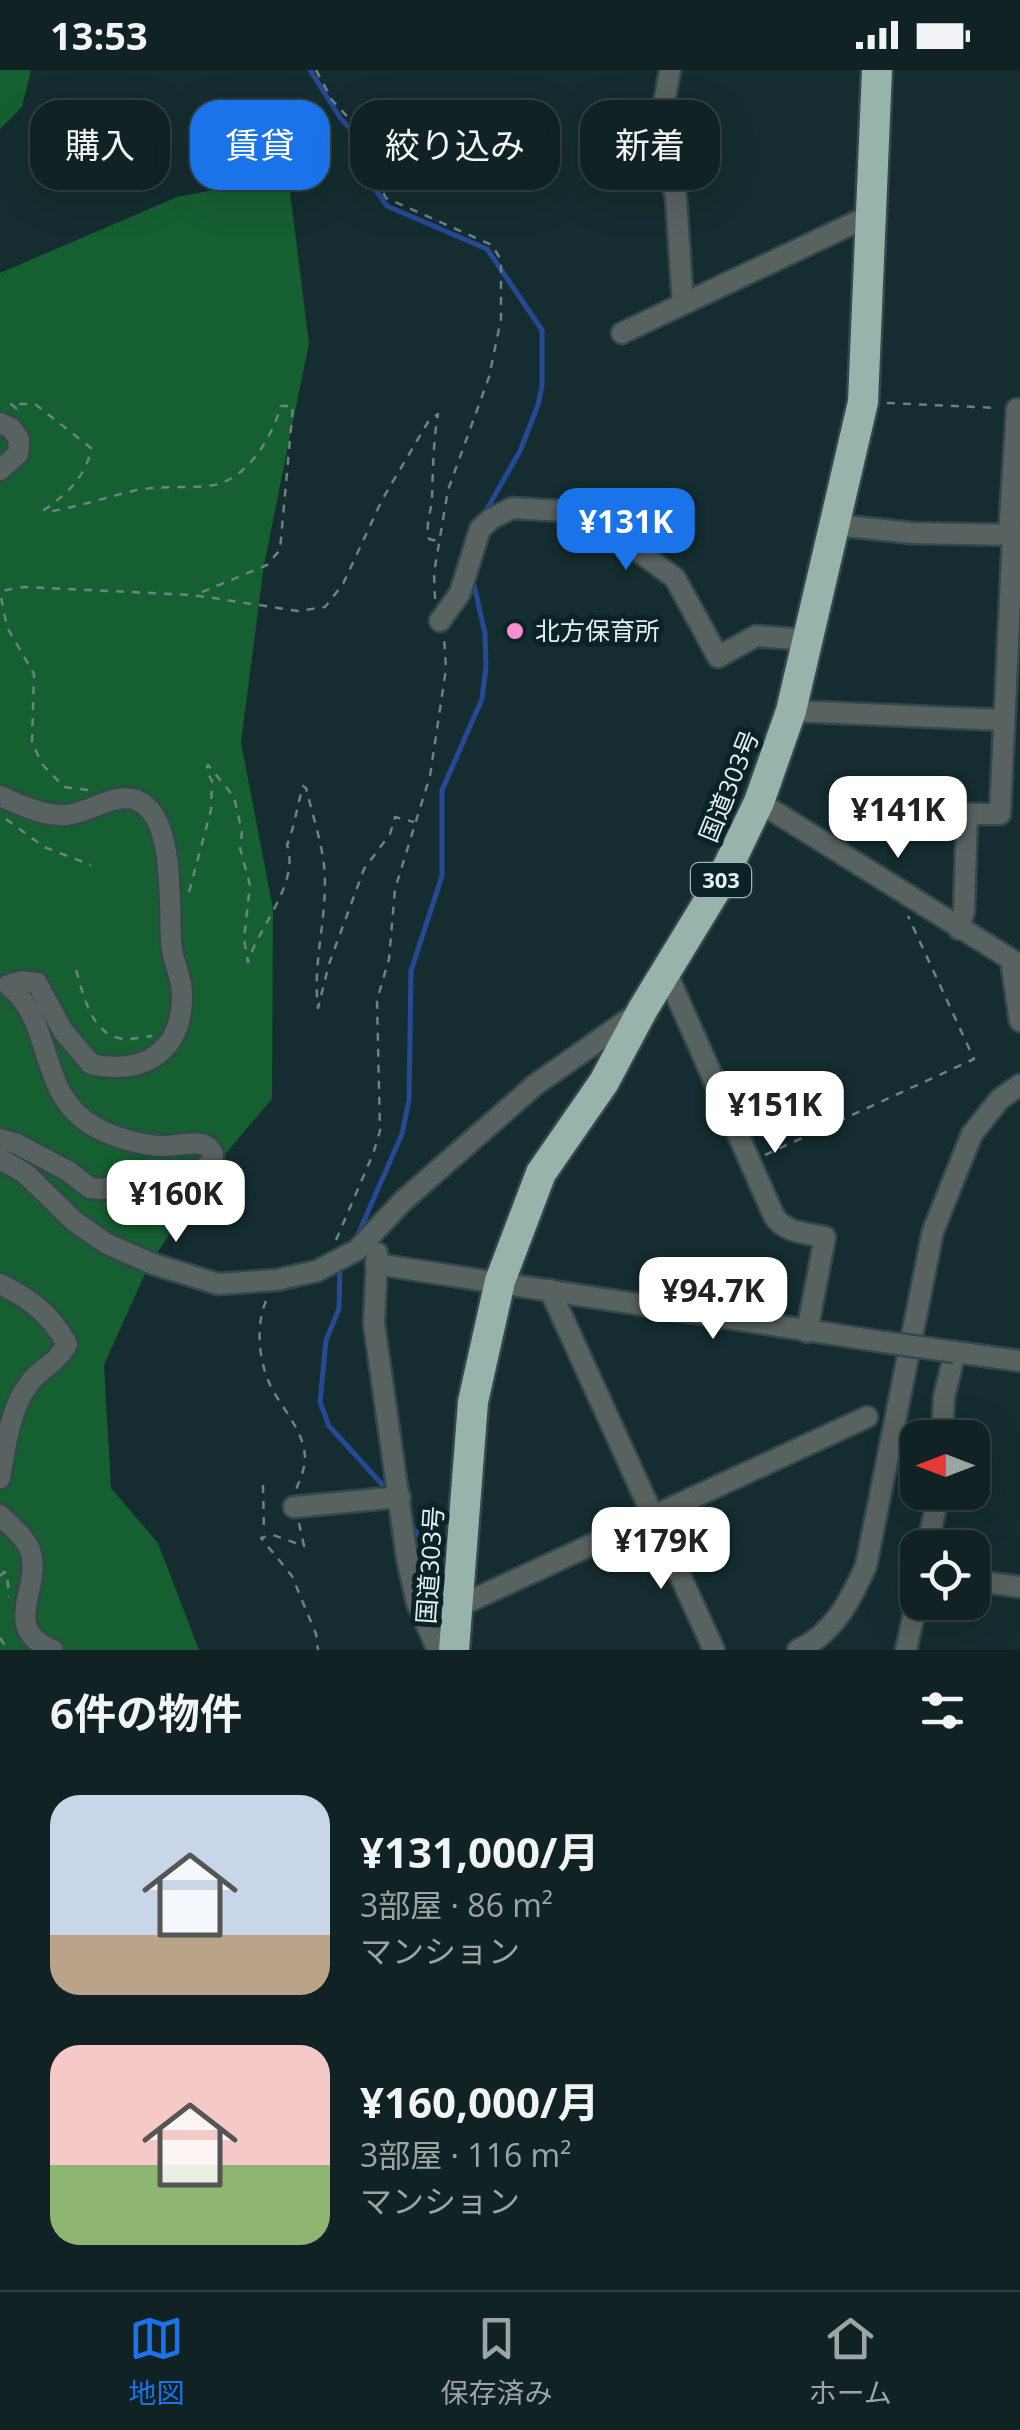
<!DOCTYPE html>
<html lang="ja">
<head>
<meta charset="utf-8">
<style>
  :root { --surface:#102224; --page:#192a2c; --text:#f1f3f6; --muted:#9ca4a6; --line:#303f41; --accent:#1a73e8 }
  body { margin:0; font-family:"Open Sans","Noto Sans JP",sans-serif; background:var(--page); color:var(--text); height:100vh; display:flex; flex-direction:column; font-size:38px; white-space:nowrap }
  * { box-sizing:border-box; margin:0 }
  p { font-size:32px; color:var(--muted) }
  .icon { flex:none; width:55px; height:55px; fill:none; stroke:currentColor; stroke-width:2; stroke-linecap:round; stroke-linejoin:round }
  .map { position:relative; height:1580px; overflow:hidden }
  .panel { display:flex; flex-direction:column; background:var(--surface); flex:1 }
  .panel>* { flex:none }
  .banner { position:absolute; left:30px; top:30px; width:960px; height:90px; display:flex; gap:20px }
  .needle { width:65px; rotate:270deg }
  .buttons { position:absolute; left:900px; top:1350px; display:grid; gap:20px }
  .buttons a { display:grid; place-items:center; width:90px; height:90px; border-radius:20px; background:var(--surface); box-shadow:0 10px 40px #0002,0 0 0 2px var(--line); font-size:50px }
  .price { position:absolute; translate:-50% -85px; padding:0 22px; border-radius:20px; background:#fff; color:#222; font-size:32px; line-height:65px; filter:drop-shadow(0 2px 5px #0008) }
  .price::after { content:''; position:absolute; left:50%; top:60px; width:30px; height:22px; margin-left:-15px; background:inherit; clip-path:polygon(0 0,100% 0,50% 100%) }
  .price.current { background:var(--accent); color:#fff }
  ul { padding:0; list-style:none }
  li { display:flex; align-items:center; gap:30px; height:250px; padding:0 50px }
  li span { display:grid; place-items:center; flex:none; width:280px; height:200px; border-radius:30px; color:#555 }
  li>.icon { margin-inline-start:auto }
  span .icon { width:120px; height:120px; fill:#fffc; stroke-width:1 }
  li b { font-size:42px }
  h2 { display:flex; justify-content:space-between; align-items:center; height:120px; padding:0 50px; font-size:42px }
  .chip { padding:0 35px; border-radius:30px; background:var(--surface); box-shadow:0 10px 40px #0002,0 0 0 2px var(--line); font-size:35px; line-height:90px }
  .chip.current { background:var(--accent); color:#fff }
  .status { display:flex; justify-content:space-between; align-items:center; height:70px; padding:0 50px; background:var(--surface); direction:ltr }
  .status svg { height:28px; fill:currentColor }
  .tabs { display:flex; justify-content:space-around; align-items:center; height:140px; border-top:2px solid var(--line); background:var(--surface); font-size:28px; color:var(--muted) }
  .tabs a { display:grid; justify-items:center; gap:5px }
  .tabs .current { color:var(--accent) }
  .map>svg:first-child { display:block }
  .forest { fill:#165f31 }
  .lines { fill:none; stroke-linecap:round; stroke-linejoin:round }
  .stream { stroke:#254a93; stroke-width:5 }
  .minor-casing { stroke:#32484b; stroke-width:25 }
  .highway-casing { stroke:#32484b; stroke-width:35 }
  .path { stroke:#6e8184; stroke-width:2.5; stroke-dasharray:8 8; stroke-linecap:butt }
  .minor { stroke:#586260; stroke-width:20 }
  .highway { stroke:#98b2ac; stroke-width:30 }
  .minor-bridge-casing { stroke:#32484b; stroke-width:25; stroke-linecap:butt }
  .minor-bridge { stroke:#586260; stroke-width:20 }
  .poi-dot { fill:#f890cc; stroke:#0b2326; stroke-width:4 }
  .labels { text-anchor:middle; stroke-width:10; stroke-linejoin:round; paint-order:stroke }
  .shield { fill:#0b2326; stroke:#a2b2b5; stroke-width:2.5 }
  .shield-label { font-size:22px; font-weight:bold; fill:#e2f0f2 }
  .poi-label { font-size:25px; fill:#e2f0f2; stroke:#0b2326; text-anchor:start }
  .street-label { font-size:25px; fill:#e2f0f2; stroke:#0b2326 }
</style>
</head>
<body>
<div class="status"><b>13:53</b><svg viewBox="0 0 49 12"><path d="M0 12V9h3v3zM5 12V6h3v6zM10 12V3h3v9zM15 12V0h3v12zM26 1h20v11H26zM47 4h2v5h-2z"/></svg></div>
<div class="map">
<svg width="1020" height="1580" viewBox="0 0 1020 1580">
  <rect width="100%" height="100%" fill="#152d30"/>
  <g class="forest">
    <polygon points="0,0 31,0 22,37 0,59"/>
    <polygon points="288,106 309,273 264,495 241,672 273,839 272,1029 216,1095 149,1195 104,1295 111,1418 158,1473 199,1580 0,1580 0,203 177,127"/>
  </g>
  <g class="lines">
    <g class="stream">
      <polyline points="310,0 341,49 367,76 373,116 387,136 487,179 542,260 542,316 538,335 520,381 483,446"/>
      <polyline points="356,1169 402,1064 409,1030 411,901 442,806 442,720 482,629 486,597 485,564 473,510"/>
      <polyline points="340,1198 339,1239 326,1270 320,1332 329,1356 389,1422"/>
      <polyline points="409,1452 440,1497 445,1516"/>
    </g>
    <g class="minor-casing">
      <g id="minor">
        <polyline points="670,0 660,56 676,128 683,234"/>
        <polyline points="622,263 873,144"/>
        <polyline points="0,353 11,358 19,369 18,384 0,400"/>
        <polyline points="836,455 912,463 1020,465"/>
        <polyline points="1009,465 1017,339"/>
        <polyline points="440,551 460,523 480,459 491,449 512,438 579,442 595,450 675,508 718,587 756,566 808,570"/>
        <polyline points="791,641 1004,650"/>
        <path d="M 0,726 C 21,735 42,746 66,745 C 92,743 123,715 146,736 C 174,760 169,835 171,870 C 171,888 181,904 182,922 C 184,980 145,1006 91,994 L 63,961 L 37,913 L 22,911 L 8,915 C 56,953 36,1025 95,1057 C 113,1067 143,1076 163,1076 C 175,1076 190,1072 201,1074 C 209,1076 209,1078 213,1084 L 211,1092 L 203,1099 L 180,1104 L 145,1106 L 103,1119 L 90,1118 L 68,1101 L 17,1074 L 0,1069"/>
        <polyline points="759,732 1020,895"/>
        <polyline points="959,859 964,841 967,744 1000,744 1013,465"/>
        <polyline points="1011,891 1020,951"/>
        <path d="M 663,906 L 671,913 L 774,1146 C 785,1163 806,1163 825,1167 L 807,1262"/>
        <polyline points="0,1089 26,1104 74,1151 107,1174 153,1194 218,1214 276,1210 317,1201 357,1180 403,1131 535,1015 636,944"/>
        <polyline points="377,1183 374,1254 407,1488 417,1533 438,1580"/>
        <polyline points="376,1194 884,1272"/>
        <path d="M 0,1214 C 31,1229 50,1244 67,1274 C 56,1295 41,1297 28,1315 C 10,1339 5,1379 0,1408"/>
        <polyline points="550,1220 714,1580"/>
        <polyline points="942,1368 944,1327 955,1282 1020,1291"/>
        <polyline points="294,1437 400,1427"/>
        <path d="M 0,1445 C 10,1456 27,1468 31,1483 C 41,1519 0,1559 53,1580"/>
        <polyline points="927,1478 939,1422"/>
        <polyline points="976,1511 1020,1517"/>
        <polyline points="456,1532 468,1532 867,1347"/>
        <path d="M 798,1580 C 834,1563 850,1531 866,1496 L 933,1161 L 972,1064 L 1000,1029 L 1020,1015"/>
        <polyline points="906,1580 918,1526"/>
      </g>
    </g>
    <g class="highway-casing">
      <polyline id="highway" points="454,1580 473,1332 500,1211 541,1103 604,1012 643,939 721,811 759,732 791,641 863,332 877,0"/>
    </g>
    <g class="path">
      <polyline points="316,0 332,30 368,69 377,93 378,113 386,128 492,175 501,190 501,249 489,307 448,420 434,503 435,529"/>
      <polyline points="887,333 999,338"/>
      <path d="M 17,339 L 11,334 L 35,334 L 91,378 C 87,406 66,425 44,440 L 47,442 C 78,437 107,427 137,420 C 163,415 189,419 214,415 C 249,408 272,366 281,336 L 293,336 L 280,480 L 267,495 L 195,525"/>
      <path d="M 88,720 L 64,717 L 42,694 L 32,672 L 34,604 L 7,557 L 1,527 L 6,520 L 24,517 L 193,525 L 298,541 L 325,537 L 343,514 L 382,430 L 428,352 L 438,344 C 433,373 433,400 432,428 C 431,443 425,455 429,469 L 437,471"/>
      <polyline points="6,749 44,777 91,795"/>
      <path d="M 189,822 L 211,740 L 212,711 L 206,700 L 208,695 L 234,727 L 242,762 L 240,778 L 250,815 L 244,869 L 248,892 C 259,856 300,813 287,775 C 295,755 297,736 303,716 L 306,718 C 312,743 321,770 324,795 C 329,843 312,891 318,938 L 329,894 L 364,799 L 390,764 L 395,747 L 414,752"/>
      <path d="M 76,900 C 84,926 92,969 127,969 C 135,969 144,967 152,966"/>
      <polyline points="765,1085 974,989 908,846"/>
      <polyline points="336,1170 373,1084 380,1061 377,930 389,889 395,819 430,706 446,599 444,566"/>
      <path d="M 266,1231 C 255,1257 259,1292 271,1317 C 283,1340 305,1362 305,1389 C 305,1399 299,1411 296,1420"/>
      <polyline points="263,1415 264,1463"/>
      <polyline points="299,1453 304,1476 273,1465 261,1468 292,1506 316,1564 318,1580"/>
      <polyline points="0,1506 4,1502 7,1503 9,1527"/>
      <polyline points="0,1568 8,1580"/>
    </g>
    <use href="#minor" class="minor"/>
    <use href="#highway" class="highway"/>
    <g class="minor-bridge-casing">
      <polyline id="minor-bridge" points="884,1272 955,1282"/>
    </g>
    <use href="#minor-bridge" class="minor-bridge"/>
  </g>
  <circle class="poi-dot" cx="515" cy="561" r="10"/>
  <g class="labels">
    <rect class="shield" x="691" y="793" width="60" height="34" rx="8"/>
    <g class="shield-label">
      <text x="721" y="818">303</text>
    </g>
    <g class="poi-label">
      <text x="535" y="570">北方保育所</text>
    </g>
    <g class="street-label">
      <text transform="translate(729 716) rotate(-68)" y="9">国道303号</text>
      <text transform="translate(430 1495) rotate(-86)" y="9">国道303号</text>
    </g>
  </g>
</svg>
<div class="buttons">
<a><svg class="needle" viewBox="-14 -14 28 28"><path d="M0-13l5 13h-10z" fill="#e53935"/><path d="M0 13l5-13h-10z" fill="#9ca4a6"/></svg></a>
<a><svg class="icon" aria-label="locate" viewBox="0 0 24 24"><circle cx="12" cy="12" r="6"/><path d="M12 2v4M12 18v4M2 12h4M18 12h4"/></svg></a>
</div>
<b class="price current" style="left:626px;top:503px">¥131K</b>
<b class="price" style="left:898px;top:791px">¥141K</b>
<b class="price" style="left:775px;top:1086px">¥151K</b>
<b class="price" style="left:176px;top:1175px">¥160K</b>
<b class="price" style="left:713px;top:1272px">¥94.7K</b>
<b class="price" style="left:661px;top:1522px">¥179K</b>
<div class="banner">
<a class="chip">購入</a>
<a class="chip current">賃貸</a>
<a class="chip">絞り込み</a>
<a class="chip">新着</a>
</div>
</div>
<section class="panel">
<h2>6件の物件<svg class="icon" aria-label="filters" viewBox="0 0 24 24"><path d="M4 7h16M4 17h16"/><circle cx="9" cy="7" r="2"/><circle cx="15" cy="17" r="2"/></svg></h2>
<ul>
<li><span style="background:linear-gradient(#c9d6e8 70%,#b9a48a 0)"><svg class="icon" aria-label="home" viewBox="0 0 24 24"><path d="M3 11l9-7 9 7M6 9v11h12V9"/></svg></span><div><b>¥131,000/月</b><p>3部屋 · 86 m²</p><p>マンション</p></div></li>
<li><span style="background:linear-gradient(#f6c9c9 60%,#8fb573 0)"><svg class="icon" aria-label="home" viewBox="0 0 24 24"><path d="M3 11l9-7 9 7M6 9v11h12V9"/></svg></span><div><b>¥160,000/月</b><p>3部屋 · 116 m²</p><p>マンション</p></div></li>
</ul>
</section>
<nav class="tabs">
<a class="current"><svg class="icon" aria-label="map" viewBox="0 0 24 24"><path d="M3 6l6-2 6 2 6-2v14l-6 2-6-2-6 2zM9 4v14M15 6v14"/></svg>地図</a>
<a><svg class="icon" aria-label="saved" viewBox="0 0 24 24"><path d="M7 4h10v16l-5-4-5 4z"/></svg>保存済み</a>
<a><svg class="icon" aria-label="home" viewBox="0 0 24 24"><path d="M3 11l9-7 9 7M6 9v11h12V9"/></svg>ホーム</a>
</nav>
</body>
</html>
